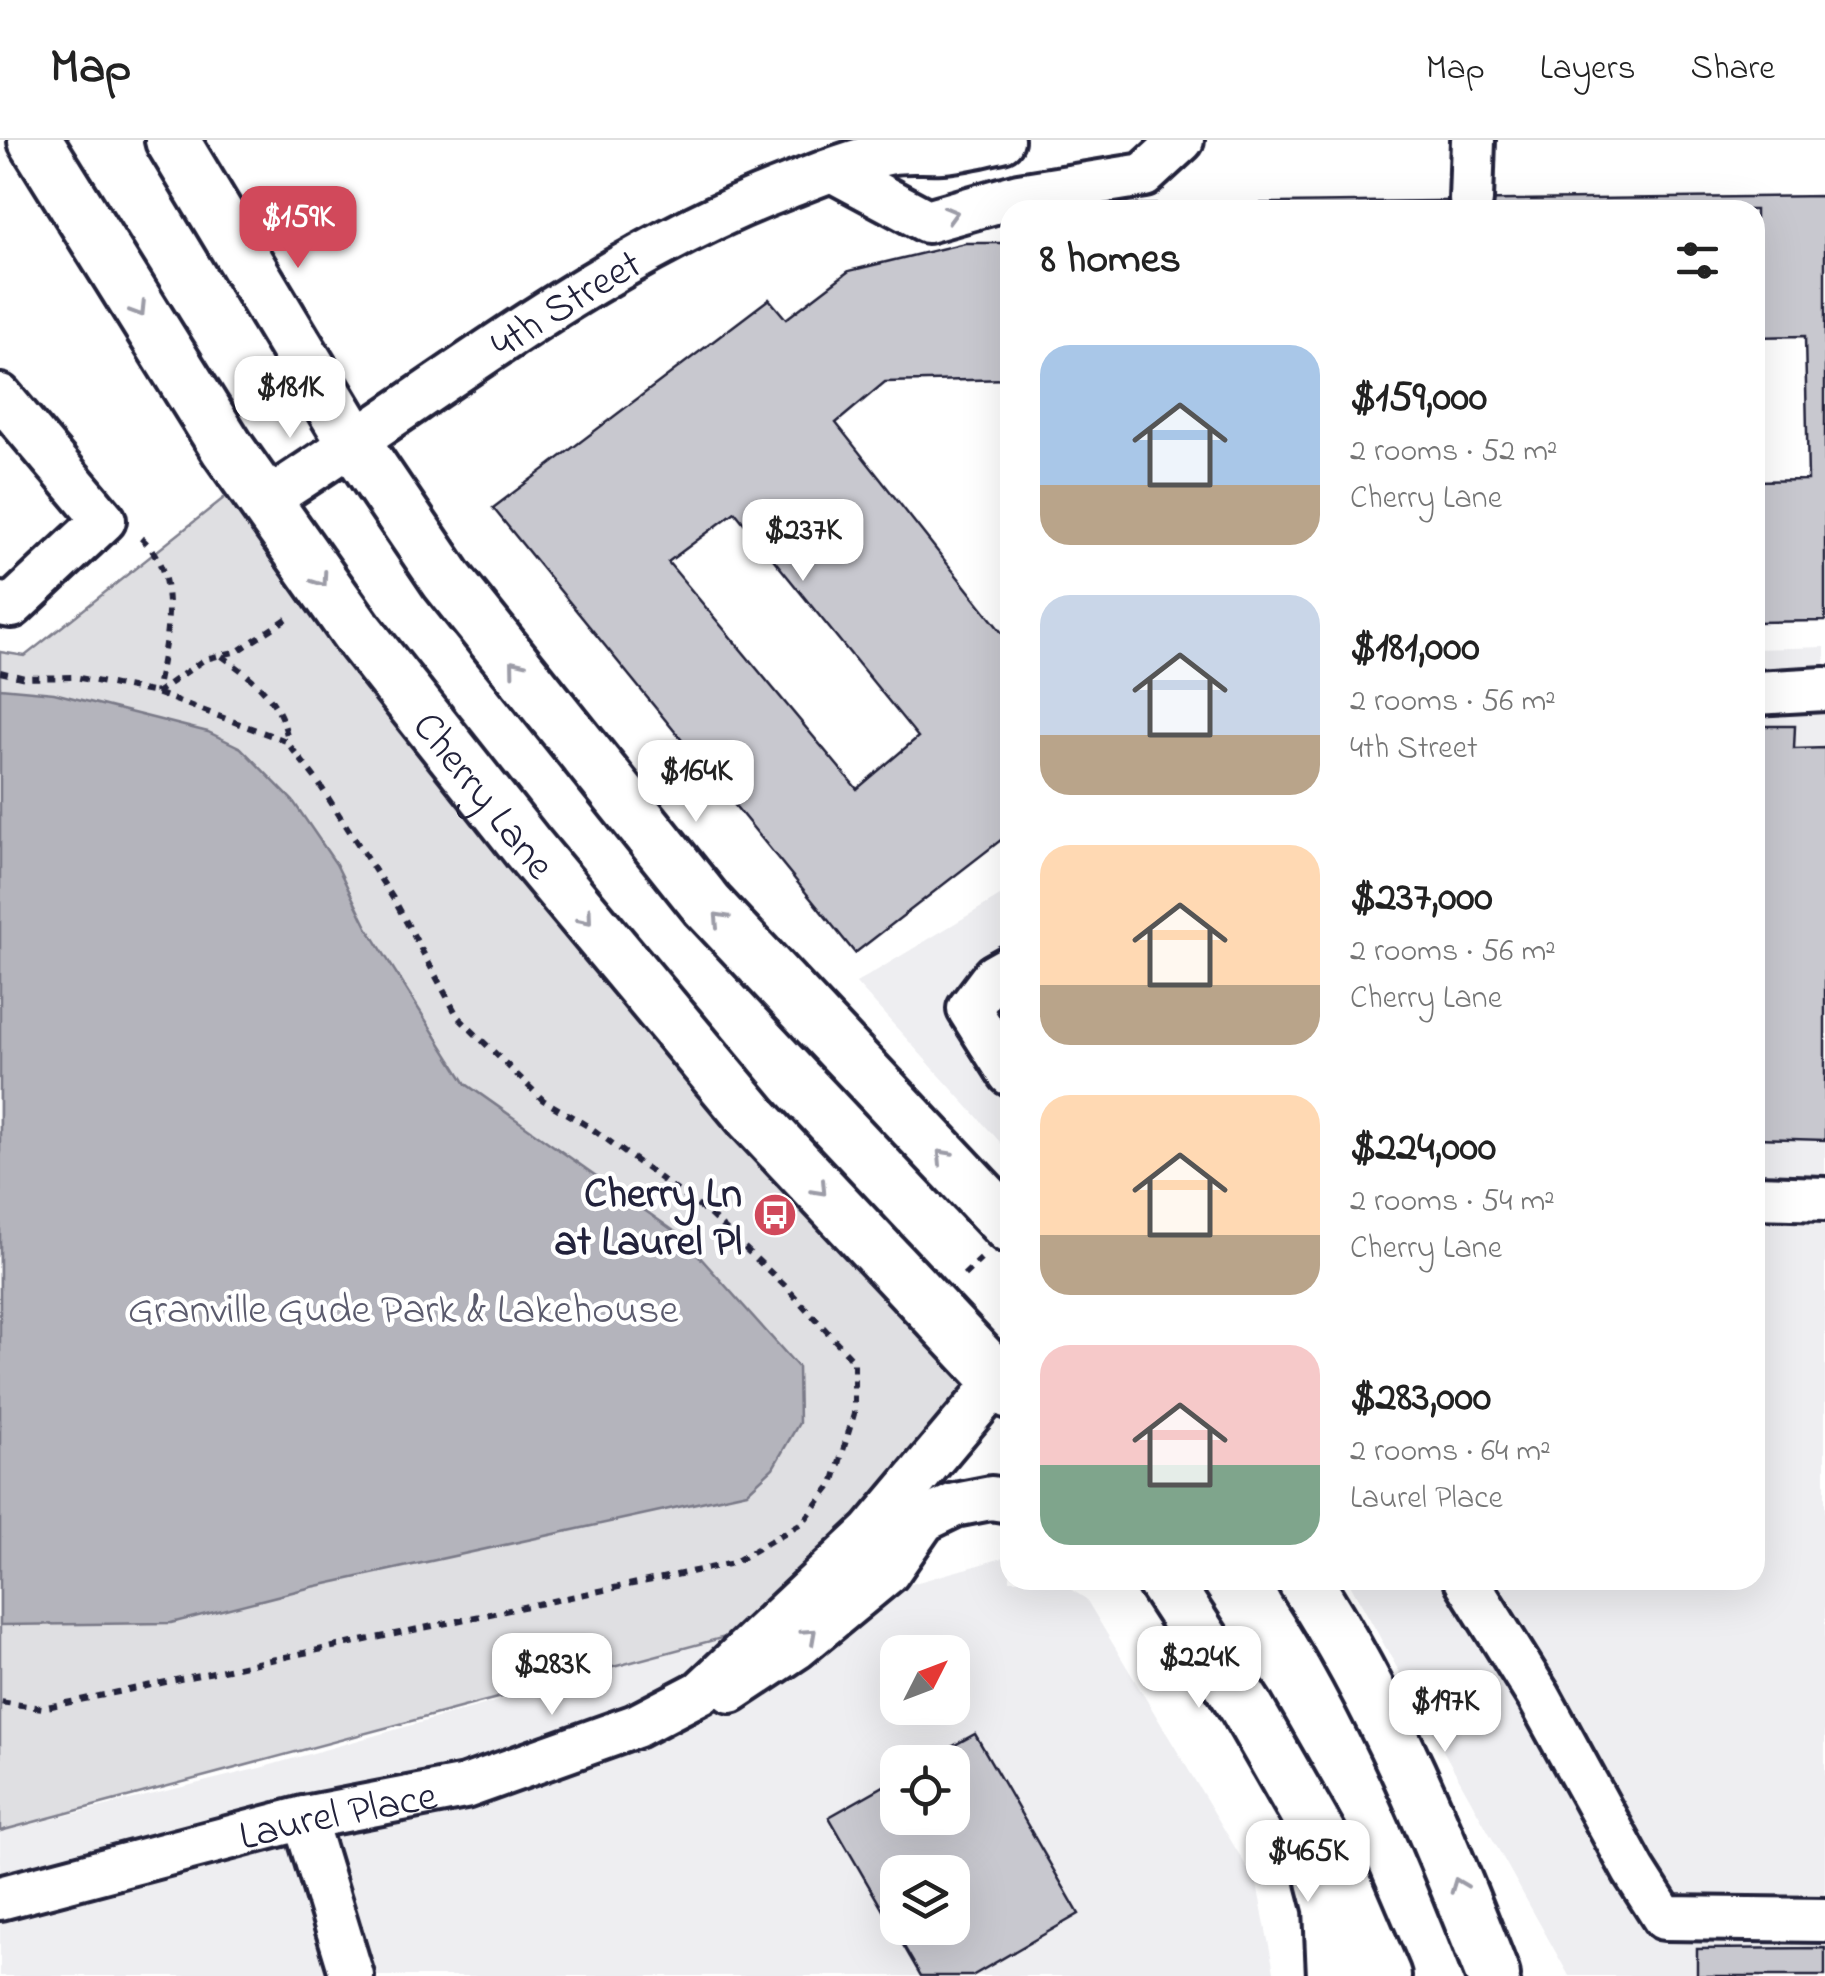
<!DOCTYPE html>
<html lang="en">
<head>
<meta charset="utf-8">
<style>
  :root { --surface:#fff; --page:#f6f6f6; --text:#222; --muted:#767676; --line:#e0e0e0; --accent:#d1495b }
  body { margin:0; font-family:"Indie Flower",sans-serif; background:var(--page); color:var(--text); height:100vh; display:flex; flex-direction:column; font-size:38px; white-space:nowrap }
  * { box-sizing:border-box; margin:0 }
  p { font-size:32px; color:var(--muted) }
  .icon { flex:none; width:55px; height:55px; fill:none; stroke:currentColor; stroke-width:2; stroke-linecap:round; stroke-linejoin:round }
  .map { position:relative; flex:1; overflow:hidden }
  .sheet { position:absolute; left:1000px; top:60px; width:765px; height:1390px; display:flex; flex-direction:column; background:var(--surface); border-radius:30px; box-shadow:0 10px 40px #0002 }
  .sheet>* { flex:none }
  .needle { width:65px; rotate:48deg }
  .fabs { position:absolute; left:880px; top:1495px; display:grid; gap:20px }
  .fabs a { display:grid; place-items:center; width:90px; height:90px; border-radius:20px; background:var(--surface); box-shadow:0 10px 40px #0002; font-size:50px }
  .price { position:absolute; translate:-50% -85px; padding:0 22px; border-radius:20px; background:#fff; color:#222; font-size:32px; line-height:65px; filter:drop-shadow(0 2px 5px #0008) }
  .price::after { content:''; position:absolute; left:50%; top:60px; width:30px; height:22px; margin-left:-15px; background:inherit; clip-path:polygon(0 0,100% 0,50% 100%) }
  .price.active { background:var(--accent); color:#fff }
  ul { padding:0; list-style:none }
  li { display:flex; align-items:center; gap:30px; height:250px; padding:0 40px }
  li span { display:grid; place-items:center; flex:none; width:280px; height:200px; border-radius:30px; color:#555 }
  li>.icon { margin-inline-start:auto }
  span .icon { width:120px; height:120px; fill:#fffc; stroke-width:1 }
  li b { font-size:42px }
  h2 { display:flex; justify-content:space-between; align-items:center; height:120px; padding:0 40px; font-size:42px }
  header { display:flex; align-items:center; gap:60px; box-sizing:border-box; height:140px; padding:0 50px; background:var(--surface); border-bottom:2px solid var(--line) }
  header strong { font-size:48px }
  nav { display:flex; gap:55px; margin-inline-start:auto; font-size:35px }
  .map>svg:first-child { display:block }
  .built { fill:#eeeef1; fill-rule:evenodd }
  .green { fill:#dfdfe2; stroke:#80808e; stroke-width:2.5 }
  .water { fill:#b4b4bc; stroke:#7a7a88; stroke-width:2.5 }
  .building { fill:#c8c8cf; stroke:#22223b; stroke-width:2.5; fill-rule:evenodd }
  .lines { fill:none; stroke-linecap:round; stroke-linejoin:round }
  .minor-casing { stroke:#22223b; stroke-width:50 }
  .major-casing { stroke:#22223b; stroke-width:60 }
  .path { stroke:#22223b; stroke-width:6; stroke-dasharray:8 8; stroke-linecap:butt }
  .minor { stroke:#fff; stroke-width:42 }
  .major { stroke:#fff; stroke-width:52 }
  .oneway { stroke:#9c9ca7 }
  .labels { text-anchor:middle; stroke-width:9; stroke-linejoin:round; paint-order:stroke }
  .street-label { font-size:42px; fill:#22223b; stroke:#fff }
  .poi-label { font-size:42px; font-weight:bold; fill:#22223b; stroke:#fff; text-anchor:end }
  .park-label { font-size:42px; fill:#5b5b6d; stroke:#fff }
</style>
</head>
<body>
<header>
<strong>Map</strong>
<nav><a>Map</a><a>Layers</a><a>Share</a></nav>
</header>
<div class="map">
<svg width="1825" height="1836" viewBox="0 0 1825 1836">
  <rect width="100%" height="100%" fill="#fff"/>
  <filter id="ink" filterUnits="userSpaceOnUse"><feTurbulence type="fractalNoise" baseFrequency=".01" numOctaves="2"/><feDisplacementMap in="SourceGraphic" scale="20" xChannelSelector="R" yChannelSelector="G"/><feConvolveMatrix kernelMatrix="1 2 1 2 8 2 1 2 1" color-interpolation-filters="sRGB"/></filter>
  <g filter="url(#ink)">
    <g class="built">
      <polygon points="1825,507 1825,1836 1569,1836 1348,1440 1755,1440 1755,509"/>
      <polygon points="1010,750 1010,1013 856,843"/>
      <path d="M 1010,1416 L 1010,1440 L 1056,1440 L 1086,1459 L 1257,1744 L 1275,1836 L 0,1836 L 0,1692 L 260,1628 ZM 898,1512 L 952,1512 L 952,1568 L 898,1568 ZM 898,1622 L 952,1622 L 952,1678 L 898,1678 ZM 898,1732 L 952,1732 L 952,1788 L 898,1788 Z"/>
    </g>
    <polygon class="green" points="249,338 998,1239 774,1484 0,1691 0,512 25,516"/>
    <polygon class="water" points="0,548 54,553 208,592 241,608 293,661 336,724 367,787 466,944 681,1096 798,1227 799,1283 773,1328 747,1352 312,1447 171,1483 0,1485"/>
    <g class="building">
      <polygon points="1825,56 1825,481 1755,482 1755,341 1808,340 1805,196 1755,197 1755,70 1126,70 1126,65"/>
      <path d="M 965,103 L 1010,103 L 1010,239 L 885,242 L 836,283 L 1010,503 L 1010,693 L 855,813 L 493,368 L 769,159 L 786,179 L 849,131 ZM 735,372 L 918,597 L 857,649 L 668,422 Z"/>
      <polygon points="1755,586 1795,586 1794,609 1825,608 1825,1000 1755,998"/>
      <path d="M 975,1594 L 1079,1774 L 972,1836 L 921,1836 L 829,1677 L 898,1638 L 898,1678 L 952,1678 L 952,1622 L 924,1622 ZM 898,1732 L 952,1732 L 952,1788 L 898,1788 Z"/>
      <polygon points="1825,1808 1825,1836 1697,1836 1697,1809"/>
    </g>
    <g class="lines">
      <g class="minor-casing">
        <g id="minor">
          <polyline points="832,30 927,81 1019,55 1144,35 1182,0"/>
          <polyline points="1471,60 1473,0"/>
          <polyline points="0,256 104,380 12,466 0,464"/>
          <path id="s1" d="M 265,361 C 437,252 595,120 787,47 C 820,34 854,20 888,13 C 905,9 924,12 942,11 C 962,10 982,4 1002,0"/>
          <polyline points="1755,553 1825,549"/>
          <polyline points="1010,827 994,836 969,869 1010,934"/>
          <polyline points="1755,1057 1825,1059"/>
          <polyline points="1466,1440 1539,1557 1634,1731 1664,1778 1825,1780"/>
          <polyline points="731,1551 796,1508 888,1432 924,1380 955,1365 991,1358 1010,1361"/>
          <polyline points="304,1678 352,1836"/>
          <path id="s2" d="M 0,1758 L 304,1678 L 465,1647 L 636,1586 L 701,1552 L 871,1392 L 1010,1227"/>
        </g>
      </g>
      <g class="major-casing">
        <g id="major">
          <path id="s3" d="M 35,0 L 227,308 L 357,492 L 528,708 L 753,978 L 1010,1252"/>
          <polyline points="172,0 355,304 447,440 707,765 1010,1087"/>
          <polyline points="1163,1440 1246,1567 1337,1726 1384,1836"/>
          <path d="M 1304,1440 C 1384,1563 1440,1700 1493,1836"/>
          <polyline points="1324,1741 1331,1768 1334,1836"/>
        </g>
      </g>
      <g class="path">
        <path d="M 141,398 C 184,436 165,504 156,553"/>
        <path d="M 222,516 C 254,539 282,561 288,601"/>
        <polyline points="0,532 25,538 75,537 156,553 286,601 316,639 396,763 458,877 543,960 591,988 709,1074 787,1148 854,1221 854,1274 833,1344 803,1382 733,1423 42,1568 0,1562"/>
        <polyline points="156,553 205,519 238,511 288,478"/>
        <polyline points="964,1135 981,1119"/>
      </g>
      <use href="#minor" class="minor"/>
      <use href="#major" class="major"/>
    </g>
    <defs><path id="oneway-chevron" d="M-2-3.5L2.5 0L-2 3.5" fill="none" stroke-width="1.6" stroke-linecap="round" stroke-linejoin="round" transform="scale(2.5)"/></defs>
    <g class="oneway">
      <use href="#oneway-chevron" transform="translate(951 74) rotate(-16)"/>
      <use href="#oneway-chevron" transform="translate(139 170) rotate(58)"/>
      <use href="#oneway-chevron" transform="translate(321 440) rotate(55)"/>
      <use href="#oneway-chevron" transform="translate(516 526) rotate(-129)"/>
      <use href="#oneway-chevron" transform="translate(586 778) rotate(50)"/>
      <use href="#oneway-chevron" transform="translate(720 779) rotate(-133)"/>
      <use href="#oneway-chevron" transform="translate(943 1016) rotate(-133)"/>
      <use href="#oneway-chevron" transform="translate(820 1049) rotate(47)"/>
      <use href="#oneway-chevron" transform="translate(810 1495) rotate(-42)"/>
      <use href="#oneway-chevron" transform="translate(1458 1745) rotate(-111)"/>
    </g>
  </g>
  <defs>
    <g id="bus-disc" transform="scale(2.25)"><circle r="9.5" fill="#d1495b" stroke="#fff"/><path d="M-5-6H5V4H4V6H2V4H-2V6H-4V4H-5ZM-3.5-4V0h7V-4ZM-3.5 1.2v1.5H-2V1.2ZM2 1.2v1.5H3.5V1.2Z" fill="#fff"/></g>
  </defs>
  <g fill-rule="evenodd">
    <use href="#bus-disc" x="775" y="1075"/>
  </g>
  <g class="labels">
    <g class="street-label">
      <text dy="15" stroke="none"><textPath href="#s1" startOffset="360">4th Street</textPath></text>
      <text dy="15" stroke="none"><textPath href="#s3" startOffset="795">Cherry Lane</textPath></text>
      <text dy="15" stroke="none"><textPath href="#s2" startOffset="348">Laurel Place</textPath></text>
    </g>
    <g class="poi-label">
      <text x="742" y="1066">Cherry Ln<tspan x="742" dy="48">at Laurel Pl</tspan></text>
    </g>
    <g class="park-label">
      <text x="403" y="1182">Granville Gude Park &amp; Lakehouse</text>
    </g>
  </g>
</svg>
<div class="fabs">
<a><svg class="needle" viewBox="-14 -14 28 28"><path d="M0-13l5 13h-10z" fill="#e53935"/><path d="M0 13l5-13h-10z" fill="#767676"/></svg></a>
<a><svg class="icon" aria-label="locate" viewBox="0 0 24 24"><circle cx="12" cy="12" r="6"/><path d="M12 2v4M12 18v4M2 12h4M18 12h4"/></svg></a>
<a><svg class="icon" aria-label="layers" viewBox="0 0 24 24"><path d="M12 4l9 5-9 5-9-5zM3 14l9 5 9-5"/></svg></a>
</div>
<b class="price active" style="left:298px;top:131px">$159K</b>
<b class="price" style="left:290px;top:301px">$181K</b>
<b class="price" style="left:803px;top:444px">$237K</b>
<b class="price" style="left:696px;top:685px">$164K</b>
<b class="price" style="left:1199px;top:1571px">$224K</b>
<b class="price" style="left:552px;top:1578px">$283K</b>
<b class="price" style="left:1445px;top:1615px">$197K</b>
<b class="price" style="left:1308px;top:1765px">$465K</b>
<section class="sheet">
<h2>8 homes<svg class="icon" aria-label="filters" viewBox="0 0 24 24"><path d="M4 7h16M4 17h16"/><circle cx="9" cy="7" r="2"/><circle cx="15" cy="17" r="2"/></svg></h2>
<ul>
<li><span style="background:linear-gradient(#a9c7e8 70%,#b9a48a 0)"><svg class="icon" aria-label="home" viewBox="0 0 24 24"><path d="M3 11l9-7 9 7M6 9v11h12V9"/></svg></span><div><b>$159,000</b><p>2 rooms · 52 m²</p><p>Cherry Lane</p></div></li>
<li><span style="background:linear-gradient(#c9d6e8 70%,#b9a48a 0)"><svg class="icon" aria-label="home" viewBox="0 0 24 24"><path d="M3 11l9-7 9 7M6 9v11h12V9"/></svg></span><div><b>$181,000</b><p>2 rooms · 56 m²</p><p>4th Street</p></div></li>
<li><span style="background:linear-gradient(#ffd9b3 70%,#b9a48a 0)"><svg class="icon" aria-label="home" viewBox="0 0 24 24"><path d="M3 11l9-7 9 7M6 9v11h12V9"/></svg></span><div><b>$237,000</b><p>2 rooms · 56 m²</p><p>Cherry Lane</p></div></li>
<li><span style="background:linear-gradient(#ffd9b3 70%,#b9a48a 0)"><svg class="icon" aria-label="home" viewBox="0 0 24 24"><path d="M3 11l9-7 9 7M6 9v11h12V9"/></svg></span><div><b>$224,000</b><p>2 rooms · 54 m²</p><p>Cherry Lane</p></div></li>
<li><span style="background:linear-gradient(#f6c9c9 60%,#7fa58c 0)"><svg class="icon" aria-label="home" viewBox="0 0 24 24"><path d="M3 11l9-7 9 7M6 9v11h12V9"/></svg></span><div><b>$283,000</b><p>2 rooms · 64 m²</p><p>Laurel Place</p></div></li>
</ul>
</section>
</div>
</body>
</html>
